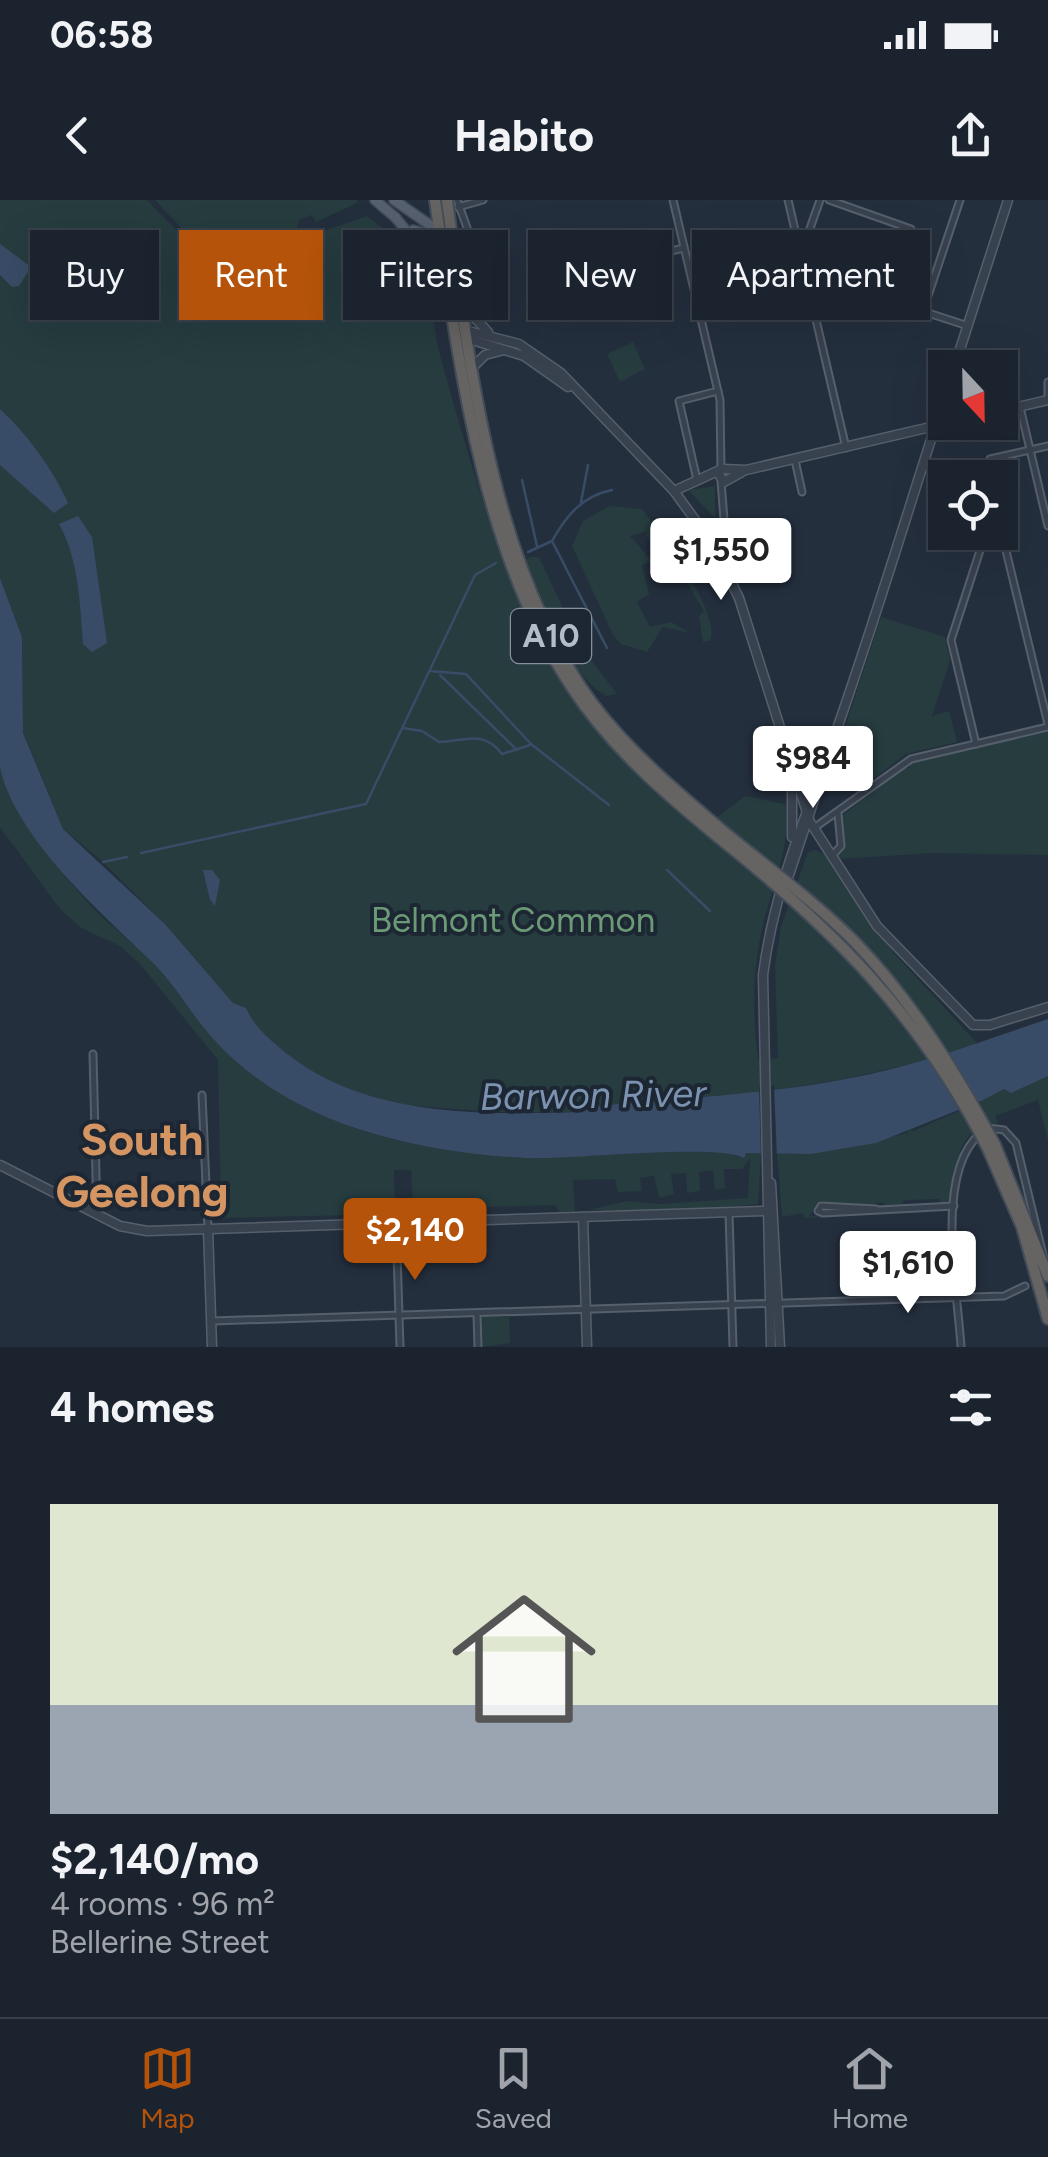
<!DOCTYPE html>
<html lang="en">
<head>
<meta charset="utf-8">
<style>
  :root { --surface:#1b232e; --page:#282f3a; --text:#f1f3f6; --muted:#a0a4aa; --line:#39404a; --accent:#b45309 }
  body { margin:0; font-family:Figtree,sans-serif; background:var(--page); color:var(--text); height:100vh; display:flex; flex-direction:column; font-size:38px; white-space:nowrap }
  * { box-sizing:border-box; margin:0 }
  p { font-size:32px; color:var(--muted) }
  .icon { flex:none; width:55px; height:55px; fill:none; stroke:currentColor; stroke-width:2; stroke-linecap:round; stroke-linejoin:round }
  .map { position:relative; height:1147px; overflow:hidden }
  .drawer { display:flex; flex-direction:column; background:var(--surface); flex:1 }
  .drawer>* { flex:none }
  .banner { position:absolute; left:30px; top:30px; width:990px; height:90px; display:flex; gap:20px }
  .needle { width:65px; rotate:158deg }
  .fabs { position:absolute; left:928px; top:150px; display:grid; gap:20px }
  .fabs a { display:grid; place-items:center; width:90px; height:90px; border-radius:0px; background:var(--surface); box-shadow:0 10px 40px #0002,0 0 0 2px var(--line); font-size:50px }
  .price { position:absolute; translate:-50% -85px; padding:0 22px; border-radius:10px; background:#fff; color:#222; font-size:32px; line-height:65px; filter:drop-shadow(0 2px 5px #0008) }
  .price::after { content:''; position:absolute; left:50%; top:60px; width:30px; height:22px; margin-left:-15px; background:inherit; clip-path:polygon(0 0,100% 0,50% 100%) }
  .price.selected { background:var(--accent); color:#fff }
  ul { padding:0; list-style:none }
  li { display:grid; align-content:center; gap:20px; height:530px; padding:0 50px }
  li+li { border-top:2px solid var(--line) }
  li span { display:grid; place-items:center; height:310px; border-radius:0px; color:#555 }
  li>.icon { margin-inline-start:auto }
  span .icon { width:180px; height:180px; fill:#fffc; stroke-width:1 }
  li b { font-size:42px }
  h2 { display:flex; justify-content:space-between; align-items:center; height:120px; padding:0 50px; font-size:42px }
  .chip { padding:0 35px; border-radius:0px; background:var(--surface); box-shadow:0 10px 40px #0002,0 0 0 2px var(--line); font-size:35px; line-height:90px }
  .chip.selected { background:var(--accent); color:#fff }
  .status { display:flex; justify-content:space-between; align-items:center; height:70px; padding:0 50px; background:var(--surface); direction:ltr }
  .status svg { height:28px; fill:currentColor }
  header { display:flex; justify-content:space-between; align-items:center; height:130px; padding:0 50px; background:var(--surface); font-size:45px; font-weight:700 }
  .tab-bar { display:flex; justify-content:space-around; align-items:center; height:140px; border-top:2px solid var(--line); background:var(--surface); font-size:28px; color:var(--muted) }
  .tab-bar a { display:grid; justify-items:center; gap:5px }
  .tab-bar .selected { color:var(--accent) }
  .map>svg:first-child { display:block }
  .green { fill:#263c3f }
  .water { fill:#394c67 }
  .pier { fill:#242f3e }
  .lines { fill:none; stroke-linecap:round; stroke-linejoin:round }
  .stream { stroke:#394c67; stroke-width:2.5 }
  .minor-casing { stroke:#565f6c; stroke-width:9 }
  .tertiary-casing { stroke:#565f6c; stroke-width:11 }
  .primary-casing { stroke:#414a57; stroke-width:12 }
  .trunk-casing { stroke:#434c59; stroke-width:14 }
  .minor { stroke:#38414e; stroke-width:5 }
  .tertiary { stroke:#38414e; stroke-width:8 }
  .primary { stroke:#56606e; stroke-width:9 }
  .trunk { stroke:#656462; stroke-width:10 }
  .trunk-bridge-casing { stroke:#434c59; stroke-width:14; stroke-linecap:butt }
  .trunk-bridge { stroke:#656462; stroke-width:10 }
  .labels { text-anchor:middle; stroke-width:8; stroke-linejoin:round; paint-order:stroke }
  .shield { fill:#1d2633; stroke:#878f9c; stroke-width:2.5 }
  .shield-label { font-size:32px; font-weight:bold; fill:#b4bcc9 }
  .park-label { font-size:35px; fill:#6b9a76; stroke:#1d2633 }
  .water-label { font-size:38px; font-style:italic; fill:#7c92b1; stroke:#1d2633 }
  .district-label { font-size:45px; font-weight:bold; fill:#d59563; stroke:#1d2633 }
</style>
</head>
<body>
<div class="status"><b>06:58</b><svg viewBox="0 0 49 12"><path d="M0 12V9h3v3zM5 12V6h3v6zM10 12V3h3v9zM15 12V0h3v12zM26 1h20v11H26zM47 4h2v5h-2z"/></svg></div>
<header><svg class="icon" aria-label="back" viewBox="0 0 24 24"><path d="M15 5l-7 7 7 7"/></svg>Habito<svg class="icon" aria-label="share" viewBox="0 0 24 24"><path d="M12 15V3M7 8l5-5 5 5M5 13v7h14v-7"/></svg></header>
<div class="map">
<svg width="1048" height="1147" viewBox="0 0 1048 1147">
  <rect width="100%" height="100%" fill="#242f3e"/>
  <g class="green">
    <path d="M 0,0 L 147,0 L 214,69 L 367,16 C 382,27 401,43 412,57 C 433,85 432,127 441,159 C 468,257 497,356 541,448 C 577,522 642,576 702,629 L 745,596 L 785,604 C 792,650 770,689 761,734 C 752,777 753,817 758,860 L 778,858 L 775,765 L 781,727 L 808,652 L 815,650 L 824,654 L 893,752 L 977,843 L 958,853 L 846,879 L 760,892 L 588,907 L 582,912 L 495,912 L 401,905 L 347,889 L 299,864 L 251,823 L 249,814 L 233,803 L 165,724 L 103,662 L 63,629 L 23,532 L 22,437 L 0,378 Z"/>
    <polygon points="155,0 357,0 357,3 316,22 311,15 299,20 297,30 213,62"/>
    <polygon points="633,142 645,169 620,182 607,154"/>
    <polygon points="715,286 715,318 688,290"/>
    <polygon points="609,306 642,309 665,339 660,357 654,360 653,344 645,335 647,331 630,336 652,361 642,365 649,394 637,402 650,427 671,422 690,433 663,427 647,452 621,444 613,435 572,346 583,321"/>
    <path d="M 670,349 C 680,358 720,421 710,441 L 703,442 L 699,416 L 704,411 L 673,359 L 668,359 Z"/>
    <path d="M 530,357 L 539,357 L 581,447 L 617,494 L 606,496 C 563,470 542,405 526,360 Z"/>
    <polygon points="881,417 945,437 950,460 932,516 949,511 957,542 906,554 861,588 829,577"/>
    <polygon points="1048,530 1048,655 933,653 839,659 842,616 903,568 910,568 909,564"/>
    <path d="M 0,567 C 21,622 60,675 102,717 C 118,732 137,746 153,762 C 173,783 195,821 214,839 C 391,1001 551,940 761,953 L 758,1004 L 668,1012 L 588,1010 L 628,1001 L 660,1004 L 748,998 L 750,958 L 742,969 L 724,969 L 725,988 L 715,990 L 713,970 L 699,972 L 700,991 L 687,993 L 686,973 L 671,974 L 674,994 L 659,998 L 654,976 L 640,978 L 642,991 L 618,992 L 615,979 L 573,980 L 575,1013 L 560,1013 L 555,1005 L 413,1009 L 411,970 L 394,970 L 395,1014 L 221,1018 L 218,860 L 140,764 L 120,746 L 81,728 L 60,709 L 0,627 Z"/>
    <path d="M 1048,874 L 1048,941 L 1038,900 L 995,916 L 998,923 C 945,928 963,984 946,1004 L 940,1004 L 939,999 L 904,1000 L 899,1009 L 885,1007 L 884,1002 L 859,1007 L 821,1001 L 809,1016 L 829,1017 L 804,1018 L 803,1013 L 782,1017 L 777,953 L 811,954 L 908,933 L 908,928 L 913,931 L 980,902 L 984,896 Z"/>
    <polygon points="481,1116 509,1117 510,1143 480,1147"/>
  </g>
  <g class="water">
    <polygon points="0,44 31,67 19,86 12,87 0,75"/>
    <path d="M 0,209 C 28,235 52,268 68,303 L 54,313 L 0,265 Z"/>
    <path d="M 78,316 L 92,337 L 107,443 L 92,452 L 83,444 C 80,404 79,360 59,324 Z"/>
    <path d="M 0,378 L 22,437 L 23,533 L 63,629 L 165,724 L 233,803 L 246,808 C 254,826 265,835 280,848 C 362,918 480,915 582,912 L 588,907 C 674,898 761,895 846,879 C 918,866 979,842 1048,819 L 1048,876 L 1011,893 L 1004,889 L 981,901 L 876,943 L 811,954 L 746,953 L 744,958 C 718,943 568,960 526,958 C 413,952 286,924 209,834 C 188,810 172,780 148,758 C 99,711 16,638 0,568 C 0,552 0,531 0,515 C 0,469 0,424 0,378 Z"/>
    <polygon points="203,670 212,670 220,680 215,706 210,700"/>
  </g>
  <polygon class="pier" points="774,885 777,958 761,959 759,887"/>
  <g class="lines">
    <g class="stream">
      <polyline points="522,280 537,346"/>
      <polyline points="581,302 588,265"/>
      <path d="M 552,341 C 566,316 582,296 612,290"/>
      <polyline points="528,352 552,341 607,448"/>
      <polyline points="430,471 466,474 531,544 609,605"/>
      <polyline points="440,475 517,550"/>
      <path d="M 403,528 L 422,531 L 439,542 C 465,541 483,529 502,554 L 530,545"/>
      <polyline points="141,653 366,604 475,375 496,363"/>
      <polyline points="103,662 127,657"/>
      <polyline points="667,670 710,711"/>
    </g>
    <g class="minor-casing">
      <g id="minor">
        <polyline points="457,0 495,105"/>
        <polyline points="673,0 720,200 721,270"/>
        <polyline points="788,0 846,248"/>
        <polyline points="829,0 911,29"/>
        <polyline points="458,7 483,0"/>
        <polyline points="798,43 808,34 820,0"/>
        <polyline points="589,70 684,48"/>
        <polyline points="698,104 815,76 968,126"/>
        <polyline points="923,111 960,0"/>
        <polyline points="1048,182 1048,199"/>
        <polyline points="1020,207 1048,326"/>
        <polyline points="795,260 802,292"/>
        <polyline points="989,278 990,259 1048,246"/>
        <polyline points="697,280 679,201 718,191"/>
        <polyline points="721,281 728,372"/>
        <polyline points="1000,326 1048,524"/>
        <polyline points="712,343 724,326"/>
        <polyline points="976,544 951,440 986,332"/>
        <polyline points="814,628 911,559 1048,527"/>
        <polyline points="832,656 841,646 838,614"/>
        <polyline points="93,854 97,1015"/>
        <polyline points="202,895 208,1029"/>
        <polyline points="876,1009 821,1006 818,1011 823,1013 954,1006"/>
        <polyline points="729,1013 733,1147"/>
        <polyline points="396,1021 400,1147"/>
        <polyline points="477,1115 478,1147"/>
        <polyline points="212,1121 1004,1096 1025,1086"/>
        <path d="M 961,1147 C 958,1090 931,961 988,928 L 1004,930 L 1016,943 L 1044,1059"/>
      </g>
    </g>
    <g class="tertiary-casing">
      <g id="tertiary">
        <polyline points="462,89 472,115 488,132"/>
        <polyline points="468,131 519,144 561,173 674,291 712,343 739,398 810,622 877,726 973,825 990,825 1048,807"/>
        <polyline points="469,139 524,156 568,187"/>
        <polyline points="474,166 485,155 504,150"/>
        <polyline points="954,168 1008,0"/>
        <polyline points="1000,211 1048,200"/>
        <polyline points="718,273 724,282 742,272"/>
        <polyline points="674,291 722,269 746,270 952,222"/>
        <polyline points="792,637 792,586"/>
        <polyline points="786,684 824,570"/>
        <polyline points="0,965 120,1026 147,1031 766,1011"/>
        <polyline points="771,983 780,1147"/>
        <polyline points="583,1017 587,1147"/>
        <polyline points="208,1029 212,1147"/>
        <path d="M 771,1147 L 763,775 C 773,697 800,630 827,557 C 870,438 906,316 945,196"/>
      </g>
    </g>
    <g class="primary-casing">
      <g id="primary">
        <polyline points="375,0 396,18"/>
        <polyline points="394,0 440,32"/>
        <polyline points="395,17 429,58 448,106"/>
        <polyline points="413,30 441,38"/>
      </g>
    </g>
    <g class="trunk-casing">
      <g id="trunk">
        <path d="M 435,0 C 458,158 481,351 571,486 C 610,546 663,592 718,637"/>
        <path d="M 447,0 C 469,164 492,367 592,503 C 629,552 676,591 723,631"/>
        <polyline points="995,945 1048,1076"/>
        <polyline points="988,949 1022,1027 1048,1119"/>
      </g>
    </g>
    <use href="#minor" class="minor"/>
    <use href="#tertiary" class="tertiary"/>
    <use href="#primary" class="primary"/>
    <use href="#trunk" class="trunk"/>
    <g class="trunk-bridge-casing">
      <g id="trunk-bridge">
        <path d="M 723,631 C 767,667 814,701 854,741 C 913,802 955,871 995,945"/>
        <path d="M 718,637 C 833,729 921,816 988,949"/>
      </g>
    </g>
    <use href="#trunk-bridge" class="trunk-bridge"/>
  </g>
  <g class="labels">
    <rect class="shield" x="511" y="409" width="80" height="54" rx="8"/>
    <g class="shield-label">
      <text x="551" y="447">A10</text>
    </g>
    <g class="park-label">
      <text x="513" y="732">Belmont Common</text>
    </g>
    <g class="water-label">
      <text transform="translate(593 895) rotate(-1)" y="13">Barwon River</text>
    </g>
    <g class="district-label">
      <text x="142" y="955">South<tspan x="142" dy="52">Geelong</tspan></text>
    </g>
  </g>
</svg>
<div class="fabs">
<a><svg class="needle" viewBox="-14 -14 28 28"><path d="M0-13l5 13h-10z" fill="#e53935"/><path d="M0 13l5-13h-10z" fill="#a0a4aa"/></svg></a>
<a><svg class="icon" aria-label="locate" viewBox="0 0 24 24"><circle cx="12" cy="12" r="6"/><path d="M12 2v4M12 18v4M2 12h4M18 12h4"/></svg></a>
</div>
<b class="price" style="left:721px;top:403px">$1,550</b>
<b class="price" style="left:813px;top:611px">$984</b>
<b class="price selected" style="left:415px;top:1083px">$2,140</b>
<b class="price" style="left:908px;top:1116px">$1,610</b>
<div class="banner">
<a class="chip">Buy</a>
<a class="chip selected">Rent</a>
<a class="chip">Filters</a>
<a class="chip">New</a>
<a class="chip">Apartment</a>
</div>
</div>
<section class="drawer">
<h2>4 homes<svg class="icon" aria-label="filters" viewBox="0 0 24 24"><path d="M4 7h16M4 17h16"/><circle cx="9" cy="7" r="2"/><circle cx="15" cy="17" r="2"/></svg></h2>
<ul>
<li><span style="background:linear-gradient(#dfe7d0 65%,#9aa5b1 0)"><svg class="icon" aria-label="home" viewBox="0 0 24 24"><path d="M3 11l9-7 9 7M6 9v11h12V9"/></svg></span><div><b>$2,140/mo</b><p>4 rooms · 96 m²</p><p>Bellerine Street</p></div></li>
</ul>
</section>
<nav class="tab-bar">
<a class="selected"><svg class="icon" aria-label="map" viewBox="0 0 24 24"><path d="M3 6l6-2 6 2 6-2v14l-6 2-6-2-6 2zM9 4v14M15 6v14"/></svg>Map</a>
<a><svg class="icon" aria-label="saved" viewBox="0 0 24 24"><path d="M7 4h10v16l-5-4-5 4z"/></svg>Saved</a>
<a><svg class="icon" aria-label="home" viewBox="0 0 24 24"><path d="M3 11l9-7 9 7M6 9v11h12V9"/></svg>Home</a>
</nav>
</body>
</html>
